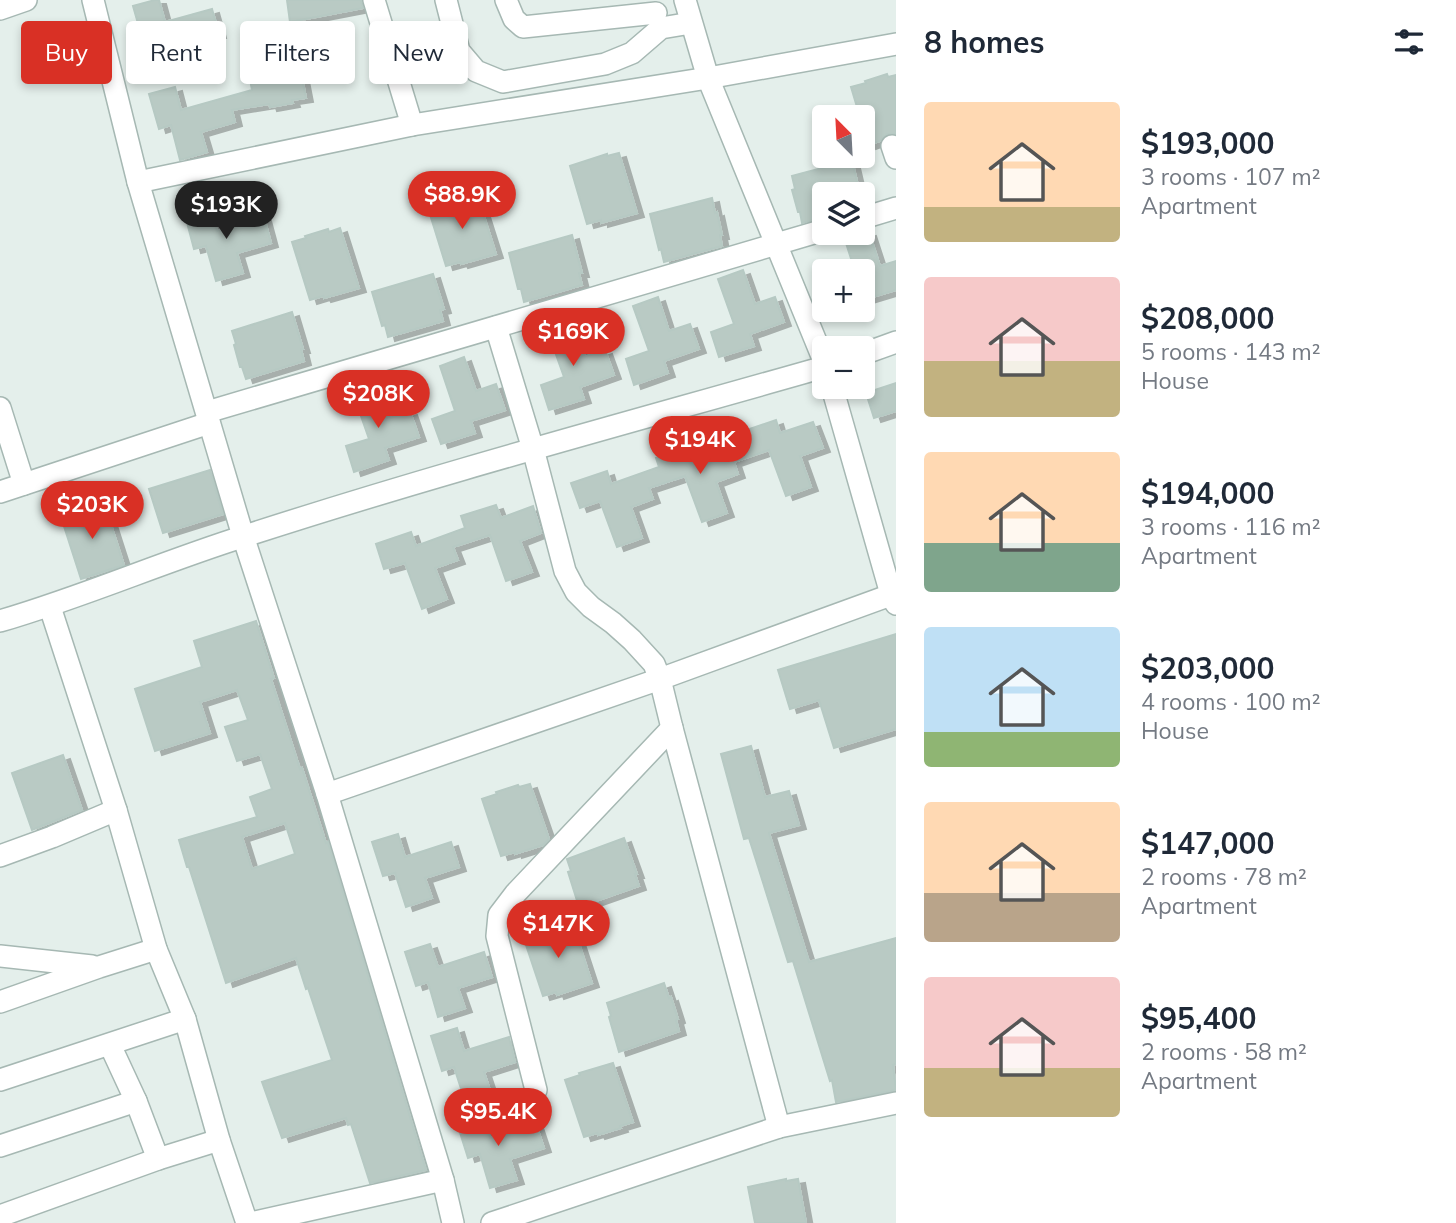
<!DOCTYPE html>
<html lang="en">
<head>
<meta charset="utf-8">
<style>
  :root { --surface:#fff; --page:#f6f6f7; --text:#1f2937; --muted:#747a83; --accent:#d93025 }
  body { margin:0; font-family:Mulish,sans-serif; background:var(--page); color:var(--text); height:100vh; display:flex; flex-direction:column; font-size:26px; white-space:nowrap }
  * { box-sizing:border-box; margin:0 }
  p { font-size:23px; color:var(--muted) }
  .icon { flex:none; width:38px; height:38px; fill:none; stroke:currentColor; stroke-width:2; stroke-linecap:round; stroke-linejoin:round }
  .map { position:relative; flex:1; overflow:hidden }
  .side { display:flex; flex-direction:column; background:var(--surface); width:560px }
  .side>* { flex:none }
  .guide { position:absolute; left:21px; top:21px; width:665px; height:63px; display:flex; gap:14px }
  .needle { width:46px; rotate:336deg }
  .fabs { position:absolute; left:812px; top:105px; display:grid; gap:14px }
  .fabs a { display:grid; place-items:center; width:63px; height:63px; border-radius:7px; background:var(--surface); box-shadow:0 4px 10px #0003; font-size:35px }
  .price { position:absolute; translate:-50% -60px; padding:0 16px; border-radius:24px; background:var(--accent); color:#fff; font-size:23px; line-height:46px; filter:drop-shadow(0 2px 4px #0008) }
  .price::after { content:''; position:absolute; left:50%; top:42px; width:21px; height:16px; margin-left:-10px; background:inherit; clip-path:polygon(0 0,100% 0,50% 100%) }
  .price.current { background:#222; color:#fff }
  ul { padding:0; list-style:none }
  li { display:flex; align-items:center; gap:21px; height:175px; padding:0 28px }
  li span { display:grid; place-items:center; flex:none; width:196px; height:140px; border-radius:7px; color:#555 }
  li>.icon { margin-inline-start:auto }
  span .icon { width:84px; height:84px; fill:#fffc; stroke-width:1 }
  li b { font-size:30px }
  h2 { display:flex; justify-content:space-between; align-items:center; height:84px; padding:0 28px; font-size:30px }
  .tag { padding:0 24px; border-radius:7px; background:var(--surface); box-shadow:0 4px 10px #0003; font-size:24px; line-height:63px }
  .tag.current { background:var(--accent); color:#fff }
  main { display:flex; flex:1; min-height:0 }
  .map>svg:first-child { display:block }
  .building { fill:#b9cac4; stroke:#b6c9c3; stroke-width:2; fill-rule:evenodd; filter:url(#shadow) }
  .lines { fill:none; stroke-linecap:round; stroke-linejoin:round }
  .minor-casing { stroke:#a6b8b3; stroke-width:24 }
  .minor { stroke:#fff; stroke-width:21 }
</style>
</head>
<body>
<main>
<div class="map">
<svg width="896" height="1223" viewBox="0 0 896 1223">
  <defs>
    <filter id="shadow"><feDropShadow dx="7" dy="4" stdDeviation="0" flood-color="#0004"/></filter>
  </defs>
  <rect width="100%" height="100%" fill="#e4efeb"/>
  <g class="building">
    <polygon points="155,0 159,0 165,22 212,9 219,34 185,44 191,65 164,72 155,38 143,41 133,6"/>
    <polygon points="287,0 361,0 363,8 290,22"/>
    <polygon points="294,37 306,98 292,100 293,103 270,107 269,104 232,110 235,122 201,132 207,152 180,160 171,125 159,129 149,94 175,87 181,110 252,90 244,47 259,44 259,42"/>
    <polygon points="887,74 888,77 896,75 896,134 887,134 880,141 869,145 863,126 863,117 860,117 851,87 866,83 865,81"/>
    <polygon points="619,153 637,213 601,223 601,220 587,224 570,166 607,154 607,156"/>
    <polygon points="852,160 860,194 824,194 824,217 802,223 800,212 798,212 792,190 795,189 792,176"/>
    <polygon points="477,194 496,254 461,264 460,262 446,266 428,208 465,196 465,198"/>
    <polygon points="712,198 715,213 717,212 722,235 720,235 722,246 664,262 661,249 659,250 650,214"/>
    <polygon points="211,208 217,231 264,217 271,243 237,253 243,273 216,281 206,246 194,249 185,215"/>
    <polygon points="340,228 359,288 324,298 323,296 310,300 292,242 306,238 305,236 328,229 329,232"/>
    <polygon points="869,232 880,266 896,261 896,290 863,300 863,271 855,271 845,240"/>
    <polygon points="572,235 582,273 579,273 582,285 524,302 521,289 518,289 509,253"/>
    <polygon points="743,270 755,304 775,297 784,322 750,334 754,346 719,357 711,332 734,324 718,279"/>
    <polygon points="433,274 444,309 440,310 443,321 388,337 385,325 382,326 372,292"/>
    <polygon points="658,297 669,331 690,324 699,349 664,361 668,373 634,385 626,359 649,351 633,306"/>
    <polygon points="292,312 303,349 301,349 304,361 246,379 242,367 240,367 234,345 236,344 232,331"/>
    <polygon points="573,323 585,357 605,350 614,375 580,387 584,399 549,410 541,385 564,377 548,332"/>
    <polygon points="464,357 476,391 496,384 505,410 471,421 475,433 441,444 432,419 455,411 440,366"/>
    <polygon points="896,383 896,411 874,418 866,393"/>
    <polygon points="378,384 390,418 410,411 419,437 385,448 389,460 354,472 346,446 369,439 353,393"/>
    <polygon points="776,420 780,433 813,422 823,448 800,456 811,487 786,496 769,450 734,462 738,474 716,482 727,513 702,522 685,476 649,488 653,499 631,507 642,538 617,547 600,501 580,508 571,483 607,471 611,484 659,467 656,458 692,446 696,459 744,442 741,432"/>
    <polygon points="210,470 223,514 163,533 149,489"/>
    <polygon points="104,503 124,565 81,579 61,517"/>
    <polygon points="496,505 501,518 533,506 541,533 520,541 532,572 506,581 490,535 453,547 458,560 435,568 447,599 422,609 405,563 384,569 376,544 411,532 416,546 465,528 461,516"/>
    <path d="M 256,621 L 274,678 L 271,679 L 300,769 L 302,768 L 326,843 L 328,842 L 426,1170 L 370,1183 L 351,1124 L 348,1125 L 346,1118 L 282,1138 L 262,1082 L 332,1060 L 308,988 L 306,989 L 296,958 L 226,983 L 189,867 L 187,867 L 179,840 L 257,817 L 250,797 L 272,789 L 260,754 L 237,761 L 225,727 L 248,720 L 237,690 L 200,702 L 210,733 L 155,751 L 135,689 L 202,667 L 194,641 ZM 285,823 L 295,854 L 252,869 L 242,837 Z"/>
    <polygon points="896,634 896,729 834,748 819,700 790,709 778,670"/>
    <polygon points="751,746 765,797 789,791 799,825 769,833 809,962 896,938 896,1064 893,1065 896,1090 836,1102 832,1080 830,1081 793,961 788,962 749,838 744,839 721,754"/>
    <polygon points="63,755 82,810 32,830 12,773"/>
    <polygon points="530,784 549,839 543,845 515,854 515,852 501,856 482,799 497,794 496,792 518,785 519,787"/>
    <polygon points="398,834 405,857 451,842 459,867 425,878 432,898 406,907 395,873 383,876 372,842"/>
    <polygon points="624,838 637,874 635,874 639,886 579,907 568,872 571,871 567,859"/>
    <polygon points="572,922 592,983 557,995 556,992 543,996 524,939 538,935 538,932"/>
    <polygon points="430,944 438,967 484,952 492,977 458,988 465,1008 438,1017 428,982 416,986 405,952"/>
    <polygon points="664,983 669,998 671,997 678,1019 676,1020 679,1031 619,1052 609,1017 611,1016 607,1003"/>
    <polygon points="457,1028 464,1051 509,1037 515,1062 484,1072 491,1093 465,1101 454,1067 442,1071 431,1036"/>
    <polygon points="613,1063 633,1122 620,1126 621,1128 598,1135 597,1133 584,1137 565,1080 580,1075 579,1073"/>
    <polygon points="483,1115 490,1138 536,1124 544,1148 510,1159 517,1180 490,1188 480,1154 468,1158 457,1123"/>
    <polygon points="786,1179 786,1181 798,1179 806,1223 755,1223 748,1187"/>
  </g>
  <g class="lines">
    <g class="minor-casing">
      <g id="minor">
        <polyline points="93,0 138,182 243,536 327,794 443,1180 453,1223"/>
        <polyline points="374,0 412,125"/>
        <polyline points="446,0 459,51 476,71 503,82 605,64 632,53 661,28 691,23"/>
        <polyline points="506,0 514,19 523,27 656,13"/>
        <polyline points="685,0 708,78 824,361"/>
        <polyline points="0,9 26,0"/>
        <polyline points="892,146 896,158"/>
        <polyline points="138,182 412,125 708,78 896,44"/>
        <polyline points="863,218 896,208"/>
        <polyline points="496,327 533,449 565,571 576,592 591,607 613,623 632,640 654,664 660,679 672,728 779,1127"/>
        <polyline points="863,354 896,342"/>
        <polyline points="832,387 891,594 896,604"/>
        <polyline points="0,408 24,484"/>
        <polyline points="207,412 824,230"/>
        <polyline points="0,492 209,423"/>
        <polyline points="50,607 116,810 156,949 185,1019 219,1140 247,1223"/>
        <path d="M 0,621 C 83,597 162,562 245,536 C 436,474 631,422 824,367"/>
        <polyline points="327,794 660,679 896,593"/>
        <polyline points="0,856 52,837 116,810"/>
        <polyline points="0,956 92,966"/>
        <polyline points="0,1002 99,967 156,949"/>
        <polyline points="110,1045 136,1101 158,1159"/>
        <polyline points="0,1080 185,1019"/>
        <polyline points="536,1090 497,936 499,915 515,894 672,728"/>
        <polyline points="0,1146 136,1101"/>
        <polyline points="0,1216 158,1159 219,1140"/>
        <polyline points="251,1223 443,1180"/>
        <polyline points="492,1223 779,1127 896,1103"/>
      </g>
    </g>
    <use href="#minor" class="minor"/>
  </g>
</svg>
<div class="fabs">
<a><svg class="needle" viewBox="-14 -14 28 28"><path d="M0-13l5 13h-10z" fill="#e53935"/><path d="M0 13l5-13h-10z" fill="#747a83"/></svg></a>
<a><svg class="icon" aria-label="layers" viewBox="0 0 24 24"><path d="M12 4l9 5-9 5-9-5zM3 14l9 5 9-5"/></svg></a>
<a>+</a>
<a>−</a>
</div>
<b class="price" style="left:462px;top:231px">$88.9K</b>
<b class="price current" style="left:226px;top:241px">$193K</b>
<b class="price" style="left:573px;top:368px">$169K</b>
<b class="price" style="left:378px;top:430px">$208K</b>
<b class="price" style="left:700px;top:476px">$194K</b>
<b class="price" style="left:92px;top:541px">$203K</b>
<b class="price" style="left:558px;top:960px">$147K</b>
<b class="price" style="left:498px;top:1148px">$95.4K</b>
<div class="guide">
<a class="tag current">Buy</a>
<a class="tag">Rent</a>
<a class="tag">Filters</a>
<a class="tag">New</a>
</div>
</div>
<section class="side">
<h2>8 homes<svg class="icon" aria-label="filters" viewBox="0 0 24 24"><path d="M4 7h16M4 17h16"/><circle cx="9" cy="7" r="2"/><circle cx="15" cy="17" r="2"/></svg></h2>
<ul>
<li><span style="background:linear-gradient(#ffd9b3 75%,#c2b280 0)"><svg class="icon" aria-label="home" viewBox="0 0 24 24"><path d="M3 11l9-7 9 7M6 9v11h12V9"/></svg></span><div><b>$193,000</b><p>3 rooms · 107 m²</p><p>Apartment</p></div></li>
<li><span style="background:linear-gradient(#f6c9c9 60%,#c2b280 0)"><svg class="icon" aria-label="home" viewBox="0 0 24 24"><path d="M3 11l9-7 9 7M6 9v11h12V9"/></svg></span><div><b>$208,000</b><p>5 rooms · 143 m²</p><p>House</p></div></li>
<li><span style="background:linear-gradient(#ffd9b3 65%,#7fa58c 0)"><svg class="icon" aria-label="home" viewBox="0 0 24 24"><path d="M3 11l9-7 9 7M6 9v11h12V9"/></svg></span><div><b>$194,000</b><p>3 rooms · 116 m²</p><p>Apartment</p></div></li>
<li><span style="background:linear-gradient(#bfe0f5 75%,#8fb573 0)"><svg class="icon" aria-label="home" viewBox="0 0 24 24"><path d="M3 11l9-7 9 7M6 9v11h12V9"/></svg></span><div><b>$203,000</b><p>4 rooms · 100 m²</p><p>House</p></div></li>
<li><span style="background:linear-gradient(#ffd9b3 65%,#b9a48a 0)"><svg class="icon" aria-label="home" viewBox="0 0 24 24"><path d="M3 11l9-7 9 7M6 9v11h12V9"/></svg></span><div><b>$147,000</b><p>2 rooms · 78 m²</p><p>Apartment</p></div></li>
<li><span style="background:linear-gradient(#f6c9c9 65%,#c2b280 0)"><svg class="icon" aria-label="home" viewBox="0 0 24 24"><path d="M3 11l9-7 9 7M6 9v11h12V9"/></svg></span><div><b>$95,400</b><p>2 rooms · 58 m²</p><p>Apartment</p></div></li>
</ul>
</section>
</main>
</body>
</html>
